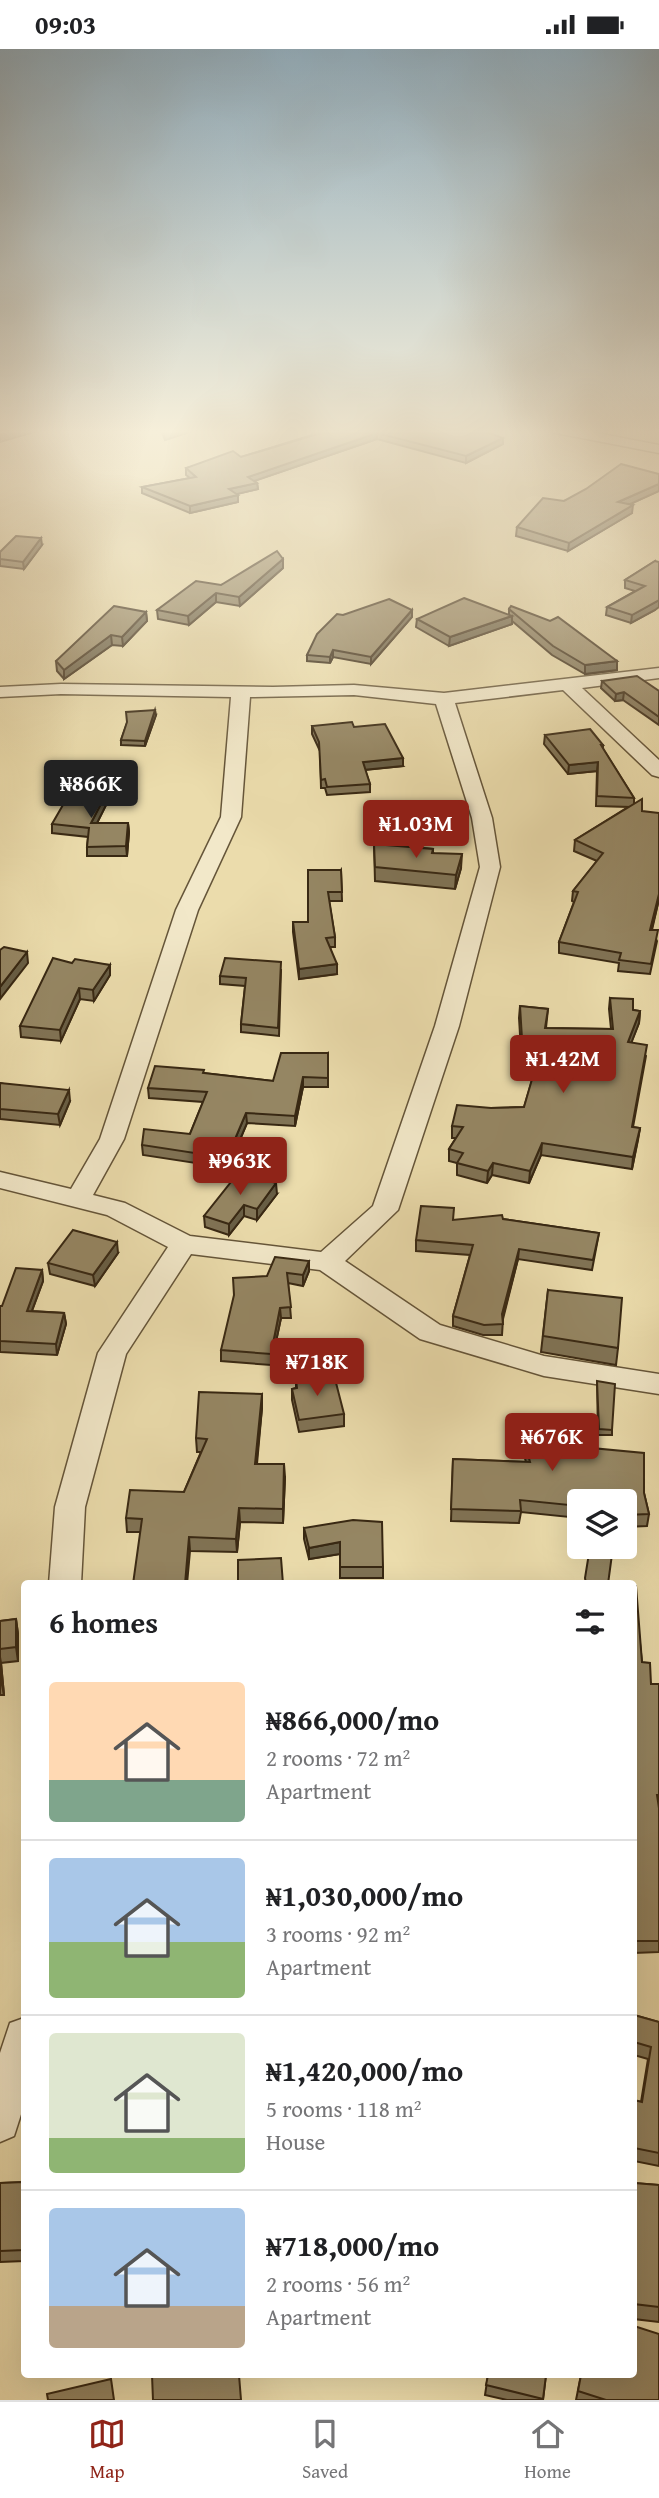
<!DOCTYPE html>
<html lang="en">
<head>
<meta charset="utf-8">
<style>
  :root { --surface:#fff; --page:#f6f6f6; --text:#202124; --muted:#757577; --line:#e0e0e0; --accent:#8f2418 }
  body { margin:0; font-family:"Gentium Book Plus",serif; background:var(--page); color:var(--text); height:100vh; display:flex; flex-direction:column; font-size:26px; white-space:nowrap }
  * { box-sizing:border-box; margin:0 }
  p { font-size:23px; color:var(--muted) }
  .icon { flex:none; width:38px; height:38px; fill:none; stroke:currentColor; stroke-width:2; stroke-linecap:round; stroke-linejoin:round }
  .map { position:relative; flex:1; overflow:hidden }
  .panel { position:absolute; left:21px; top:1531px; width:616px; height:798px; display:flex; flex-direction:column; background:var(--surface); border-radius:7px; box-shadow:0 7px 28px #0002 }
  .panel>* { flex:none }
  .buttons { position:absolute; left:567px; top:1440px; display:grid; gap:14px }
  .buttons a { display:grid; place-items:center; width:70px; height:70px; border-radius:7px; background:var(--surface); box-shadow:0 7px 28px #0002; font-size:35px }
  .price { position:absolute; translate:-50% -60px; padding:0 16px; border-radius:7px; background:var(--accent); color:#fff; font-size:23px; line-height:46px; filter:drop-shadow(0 2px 4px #0008) }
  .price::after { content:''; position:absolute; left:50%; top:42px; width:21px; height:16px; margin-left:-10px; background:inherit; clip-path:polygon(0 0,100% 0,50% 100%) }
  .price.current { background:#222; color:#fff }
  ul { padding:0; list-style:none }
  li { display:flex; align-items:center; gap:21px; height:175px; padding:0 28px }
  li+li { border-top:2px solid var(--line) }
  li span { display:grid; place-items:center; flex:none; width:196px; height:140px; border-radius:7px; color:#555 }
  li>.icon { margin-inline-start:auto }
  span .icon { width:84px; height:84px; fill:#fffc; stroke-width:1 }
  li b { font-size:30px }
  h2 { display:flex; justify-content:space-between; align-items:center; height:84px; padding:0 28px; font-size:30px }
  .status { display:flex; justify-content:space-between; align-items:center; height:49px; padding:0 35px; background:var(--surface); direction:ltr }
  .status svg { height:19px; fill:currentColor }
  .tab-bar { display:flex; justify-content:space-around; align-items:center; height:98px; border-top:2px solid var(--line); background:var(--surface); font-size:19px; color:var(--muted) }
  .tab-bar a { display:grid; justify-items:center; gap:4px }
  .tab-bar .current { color:var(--accent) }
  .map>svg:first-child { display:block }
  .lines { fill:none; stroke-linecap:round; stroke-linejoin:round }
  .minor-casing { stroke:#655539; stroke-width:3 }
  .minor { fill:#f2e8c9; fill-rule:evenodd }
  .wall { fill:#807355; stroke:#382813; stroke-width:2 }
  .shaded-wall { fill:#685e45; stroke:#382813; stroke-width:2 }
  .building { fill:#958663; stroke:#382813; stroke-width:2 }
</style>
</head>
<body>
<div class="status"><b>09:03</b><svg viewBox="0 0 49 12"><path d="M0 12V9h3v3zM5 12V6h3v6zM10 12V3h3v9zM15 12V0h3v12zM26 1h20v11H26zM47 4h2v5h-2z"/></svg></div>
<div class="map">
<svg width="659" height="2351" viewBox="0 0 659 2351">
  <rect width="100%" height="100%" fill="#ebdcac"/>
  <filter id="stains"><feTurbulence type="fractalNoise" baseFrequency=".00286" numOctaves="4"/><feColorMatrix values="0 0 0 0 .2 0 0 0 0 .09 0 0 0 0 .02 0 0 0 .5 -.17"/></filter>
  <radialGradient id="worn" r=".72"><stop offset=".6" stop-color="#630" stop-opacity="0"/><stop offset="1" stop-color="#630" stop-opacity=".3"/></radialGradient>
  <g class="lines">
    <g class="minor-casing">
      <g id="minor">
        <polygon points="544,379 571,379 659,396 659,404 551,383"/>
        <path d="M 659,619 L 659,629 L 582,639 L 659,711 L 659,728 L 652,726 L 563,641 L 455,654 L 492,769 L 500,818 L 459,977 L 398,1161 L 345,1212 L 440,1276 L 544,1307 L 659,1325 L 659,1345 L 544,1327 L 420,1290 L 320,1221 L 191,1205 L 126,1305 L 85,1458 L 81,1535 L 49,1535 L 55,1458 L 98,1304 L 168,1198 L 107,1166 L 0,1139 L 0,1123 L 71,1140 L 100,1090 L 176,861 L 221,768 L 231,648 L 61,645 L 0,648 L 0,638 L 61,635 L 273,638 L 354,636 L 444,644 ZM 354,646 L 436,655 L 472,769 L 480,818 L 435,977 L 373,1157 L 321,1203 L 190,1187 L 125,1154 L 93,1146 L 124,1090 L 198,861 L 241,768 L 250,648 Z"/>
        <polygon points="24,1969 24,2056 14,2087 0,2093 0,2004 10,1974"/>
      </g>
    </g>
    <use href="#minor" class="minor"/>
  </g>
  <g class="wall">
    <polygon points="160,379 201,379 165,391"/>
    <polygon points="312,380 503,389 503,395 466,414 377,390 254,432 257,434 258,440 236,445 238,446 238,453 190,464 142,444 142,438 190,429 186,426 186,419 241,408 312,386"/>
    <polygon points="659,425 659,442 630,455 632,464 568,502 516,487 517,478 564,452"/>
    <polygon points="42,496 24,520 0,517 0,503"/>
    <polygon points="655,512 655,561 631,574 606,566 607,558 635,542 625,539 625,531"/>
    <polygon points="283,519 240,557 216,553 189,576 158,570 157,561 221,536"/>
    <polygon points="509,560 617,612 617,621 585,625 552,606 512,572 512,575 449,597 416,578 417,570 509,566"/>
    <polygon points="412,561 412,568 371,615 333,608 330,614 307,612 307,606 343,566"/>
    <polygon points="146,563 147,572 123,597 112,596 64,630 57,622 56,612"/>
    <polygon points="602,632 659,642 659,676 623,651 615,652 601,639"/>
    <polygon points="156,666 145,697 121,696 121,691 127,674"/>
    <polygon points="312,677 354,678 403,717 365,721 370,735 370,743 327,746 325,739 321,739 320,702 312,685"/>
    <polygon points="545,686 603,696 603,700 634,749 634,755 642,762 659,850 652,881 657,892 650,925 618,922 619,914 559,904 559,893 574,853 572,852 573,842 597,812 574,802 575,791 628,758 596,757 597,722 568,725 544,695"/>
    <polygon points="106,745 107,754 97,774 128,774 129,783 127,807 87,807 87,798 88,788 52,784 52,775"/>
    <polygon points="374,795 433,800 433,804 461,819 455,840 375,832"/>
    <polygon points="341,821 342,852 329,852 335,888 335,898 330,898 337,925 299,930 293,883 293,873 308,873"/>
    <polygon points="72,914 110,916 110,926 94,952 80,950 61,992 21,988 20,977"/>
    <polygon points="281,921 279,987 241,983 241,975 245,937 220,935 220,927"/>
    <polygon points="610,949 633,961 640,962 639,974 631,994 646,1007 633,1078 640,1079 632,1120 541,1106 529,1134 492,1126 487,1134 457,1126 457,1114 449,1112 449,1100 456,1089 452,1089 452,1077 491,1059 524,1058 536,1018 522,1018 519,969 520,957 548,960 546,979 611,980 609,960"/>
    <polygon points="328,1004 328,1038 303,1038 295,1077 247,1074 228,1119 143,1106 142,1096 190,1085 203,1053 149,1049 148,1039 204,1024 273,1032"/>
    <polygon points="0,1034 70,1052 60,1076 0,1070"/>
    <polygon points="277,1145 257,1171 244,1167 229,1186 205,1178 204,1167"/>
    <polygon points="503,1170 599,1184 592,1221 518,1210 503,1270 502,1286 483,1286 453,1277 453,1267 470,1206 416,1202 416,1191 453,1171"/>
    <polygon points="118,1204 95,1237 50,1225 48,1214"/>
    <polygon points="309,1212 309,1222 303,1237 288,1234 291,1269 281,1269 271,1316 221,1312 221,1301 267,1227"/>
    <polygon points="42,1221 43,1232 32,1262 64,1264 66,1275 57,1306 0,1303 0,1257 2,1257"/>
    <polygon points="548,1241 618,1299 616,1316 541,1303"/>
    <polygon points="296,1331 344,1365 344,1377 299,1383 292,1351 292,1340 296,1339"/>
    <polygon points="597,1332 612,1381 612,1386 598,1386"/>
    <polygon points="262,1345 262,1359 257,1415 285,1428 283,1474 240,1473 237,1503 190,1502 140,1483 127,1483 126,1469 184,1443 201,1403 197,1403 196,1389"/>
    <polygon points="517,1367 593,1399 644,1444 649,1465 647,1477 625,1478 625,1452 579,1452 579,1469 521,1463 519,1474 451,1472 453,1410 526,1413 516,1379"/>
    <polygon points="304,1479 383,1518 383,1529 340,1529 340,1505 309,1510 304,1490"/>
    <polygon points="634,1537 642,1613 651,1635 659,1635 659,1903 634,1904"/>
    <polygon points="16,1570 18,1585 18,1612 1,1614 4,1646 0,1646 0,1572"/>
    <polygon points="634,1966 659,1973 659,2117 634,2112 634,2051 641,2053 648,2010 634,2006"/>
    <polygon points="24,2133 24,2212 0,2213 0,2134"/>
    <polygon points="634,2134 659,2136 659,2273 634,2270"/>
    <polygon points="488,2326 546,2326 543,2351 507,2351 485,2346"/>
    <polygon points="581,2326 659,2351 576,2351"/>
  </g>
  <g class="shaded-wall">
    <polygon points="24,379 47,379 0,393 0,386"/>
    <polygon points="179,379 201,379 165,391 164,384"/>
    <polygon points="377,384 377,390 248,434 248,428"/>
    <polygon points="503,389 503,395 466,414 466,407"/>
    <polygon points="257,434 258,440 229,447 229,440"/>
    <polygon points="659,435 659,442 617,461 618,453"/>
    <polygon points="238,446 238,453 190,464 190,457"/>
    <polygon points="633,456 632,464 568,502 569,494"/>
    <polygon points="41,489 42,496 24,520 23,513"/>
    <polygon points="283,510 283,519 240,557 239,548"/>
    <polygon points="216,544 216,553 189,576 188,567"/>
    <polygon points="659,551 659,558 655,561 631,574 632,566"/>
    <polygon points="412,561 412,568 371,615 371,608"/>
    <polygon points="146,563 147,572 123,597 122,588"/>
    <polygon points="512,567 512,575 449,597 450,588"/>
    <polygon points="111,586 112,596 64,630 64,621"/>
    <polygon points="333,601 333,608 330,614 330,608"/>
    <polygon points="617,612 617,621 585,625 585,616"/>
    <polygon points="624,643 623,651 615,652 616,645"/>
    <polygon points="155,661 156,666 145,697 145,692"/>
    <polygon points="403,709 403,717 363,721 363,713"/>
    <polygon points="598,713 597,722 568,725 569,716"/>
    <polygon points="106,745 107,754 92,784 91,774"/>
    <polygon points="128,774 129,783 127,807 126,797"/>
    <polygon points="462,805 461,819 455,840 456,826"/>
    <polygon points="659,845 659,850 649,891 650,881"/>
    <polygon points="27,903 28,914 0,950 0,938"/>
    <polygon points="337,915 337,925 299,930 299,920"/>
    <polygon points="110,916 110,926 94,952 93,941"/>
    <polygon points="79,939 80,950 61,992 60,981"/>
    <polygon points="640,962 639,974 627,1005 628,993"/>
    <polygon points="303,1028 303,1038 295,1077 295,1067"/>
    <polygon points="69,1041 70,1052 60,1076 58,1065"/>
    <polygon points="246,1064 247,1074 228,1119 227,1109"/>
    <polygon points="640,1079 638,1091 632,1120 633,1108"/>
    <polygon points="542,1094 541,1106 529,1134 530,1122"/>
    <polygon points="493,1114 492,1126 487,1134 488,1122"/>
    <polygon points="276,1134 277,1145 257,1171 257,1160"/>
    <polygon points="244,1156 244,1167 229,1186 229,1175"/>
    <polygon points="117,1193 118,1204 95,1237 93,1226"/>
    <polygon points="519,1200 518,1210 501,1275 502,1265"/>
    <polygon points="309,1212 309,1222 303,1237 303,1226"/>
    <polygon points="42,1221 43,1232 28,1272 27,1262"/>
    <polygon points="280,1259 281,1269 271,1316 271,1305"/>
    <polygon points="64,1264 66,1275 57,1306 56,1295"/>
    <polygon points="262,1345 262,1359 255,1428 255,1415"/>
    <polygon points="284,1415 285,1428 283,1474 283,1460"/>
    <polygon points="239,1459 240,1473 237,1503 236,1490"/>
    <polygon points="189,1488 190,1502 187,1535 185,1535"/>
    <polygon points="340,1493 340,1505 309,1510 309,1499"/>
    <polygon points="16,1570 18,1585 18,1612 16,1598"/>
    <polygon points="0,1608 1,1614 4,1646 1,1631"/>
  </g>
  <g class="building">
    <polygon points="0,379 24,379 0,386"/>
    <polygon points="162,379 179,379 164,384"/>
    <polygon points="317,379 476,379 503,389 466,407 377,384 248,428 257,434 229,440 238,446 190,457 142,438 196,428 186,419 233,402 241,408 321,384 312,380"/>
    <polygon points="621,415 659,425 659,435 618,453 633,456 569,494 517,478 543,449 564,452 586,440"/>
    <polygon points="16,487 41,489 23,513 0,510 0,503"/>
    <polygon points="277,502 283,510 239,548 216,544 188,567 157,561 196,532 221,536"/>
    <polygon points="655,512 659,513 659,551 632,566 607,558 645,537 625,531"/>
    <polygon points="464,549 512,567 450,588 417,570"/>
    <polygon points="389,550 412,561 371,608 333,601 330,608 307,606 317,585 337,565 343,566"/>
    <polygon points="114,557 146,563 122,588 111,586 64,621 56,612"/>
    <polygon points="511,557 550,572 558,568 617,612 585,616 553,597 509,560"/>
    <polygon points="637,627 659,642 659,668 624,643 616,645 602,632"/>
    <polygon points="155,661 145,692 121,691 127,673 126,663"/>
    <polygon points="352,673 354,678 385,675 403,709 363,713 370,735 327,738 325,730 321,731 319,693 312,677"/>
    <polygon points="590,680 603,696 601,696 634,749 597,747 598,713 569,716 545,686"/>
    <polygon points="71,742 106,745 91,774 128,774 126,797 87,798 89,779 52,775"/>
    <polygon points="642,750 642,762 659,764 659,845 650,881 658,881 651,915 619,911 621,904 559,893 578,843 573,842 603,804 575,791"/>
    <polygon points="374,795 433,800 432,804 462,805 456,826 375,818"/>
    <polygon points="308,821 341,821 342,843 328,843 335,888 326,889 337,915 299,920 293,873 308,873"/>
    <polygon points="4,898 27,903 0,938 0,901"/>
    <polygon points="53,909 72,914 75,910 110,916 93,941 79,939 60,981 20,977"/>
    <polygon points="225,909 281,913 278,979 241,975 246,929 220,927"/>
    <polygon points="610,949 633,950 633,961 640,962 628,993 647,996 632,1078 640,1079 633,1108 542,1094 530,1122 493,1114 488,1122 457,1114 463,1104 449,1100 463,1078 452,1077 457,1056 491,1059 524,1058 539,1006 523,1006 520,957 548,960 545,979 613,980"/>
    <polygon points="281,1004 328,1004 328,1029 303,1028 295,1067 246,1064 227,1109 142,1096 144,1080 190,1085 207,1043 148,1039 155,1017 204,1021 203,1024 273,1032"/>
    <polygon points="0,1034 69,1041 58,1065 0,1060"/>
    <polygon points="239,1123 276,1134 257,1160 244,1156 229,1175 204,1167"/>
    <polygon points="421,1157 454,1159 453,1171 502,1166 503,1170 599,1184 593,1211 519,1200 502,1265 503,1275 484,1276 453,1267 473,1196 416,1191"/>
    <polygon points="73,1181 117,1193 93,1226 48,1214"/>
    <polygon points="275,1208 309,1212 303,1226 287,1224 291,1258 280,1259 271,1305 221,1301 234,1246 233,1229 267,1227"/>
    <polygon points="16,1219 42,1221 27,1262 64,1264 56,1295 0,1292 0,1257 2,1257"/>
    <polygon points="548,1241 622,1249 618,1299 543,1287"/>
    <polygon points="334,1326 344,1365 299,1371 292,1340 297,1339 296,1331"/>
    <polygon points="597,1332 615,1335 612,1381 599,1380"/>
    <polygon points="199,1343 262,1345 255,1415 284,1415 283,1460 239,1459 236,1490 189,1488 185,1535 133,1535 142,1470 126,1469 130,1441 184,1443 207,1390 196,1389"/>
    <polygon points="517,1367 596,1380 592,1399 644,1404 644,1444 649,1465 625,1466 625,1452 579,1452 579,1457 520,1451 521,1462 451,1460 453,1410 530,1413"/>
    <polygon points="353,1471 382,1473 383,1518 340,1518 340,1493 309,1499 304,1479"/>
    <polygon points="590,1498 613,1498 608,1535 586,1535 585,1529"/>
    <polygon points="281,1509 283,1535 238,1535 238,1511"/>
    <polygon points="634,1537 636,1537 642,1613 650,1614 651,1635 659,1635 659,1746 657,1746 659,1759 659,1892 634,1892"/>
    <polygon points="16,1570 16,1598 0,1600 0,1572"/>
    <polygon points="634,1966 659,1973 659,2104 634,2099 634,2051 642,2053 651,1998 634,1993"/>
    <polygon points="24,2133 24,2201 0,2202 0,2134"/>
    <polygon points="634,2134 659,2136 659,2258 634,2255"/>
    <polygon points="634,2277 659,2285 659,2351 606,2351 578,2342 581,2326 634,2326"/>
    <polygon points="152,2326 239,2326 241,2351 153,2351"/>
    <polygon points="488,2326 546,2326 543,2350 486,2336"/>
    <polygon points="111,2330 114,2351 48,2351 47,2345"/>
  </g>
  <linearGradient id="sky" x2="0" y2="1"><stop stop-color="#91acbb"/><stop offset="0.54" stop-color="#f6efda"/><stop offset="1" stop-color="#f6efda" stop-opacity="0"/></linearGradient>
  <rect width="659" height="708" fill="url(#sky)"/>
  <rect width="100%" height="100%" filter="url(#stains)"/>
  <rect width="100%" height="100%" fill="url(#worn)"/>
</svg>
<div class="buttons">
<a><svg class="icon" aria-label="layers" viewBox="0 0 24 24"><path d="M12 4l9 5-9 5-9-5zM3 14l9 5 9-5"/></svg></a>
</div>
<b class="price current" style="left:91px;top:771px">₦866K</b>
<b class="price" style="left:416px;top:811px">₦1.03M</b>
<b class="price" style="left:563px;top:1046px">₦1.42M</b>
<b class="price" style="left:240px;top:1148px">₦963K</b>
<b class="price" style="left:317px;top:1349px">₦718K</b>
<b class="price" style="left:552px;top:1424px">₦676K</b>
<section class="panel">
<h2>6 homes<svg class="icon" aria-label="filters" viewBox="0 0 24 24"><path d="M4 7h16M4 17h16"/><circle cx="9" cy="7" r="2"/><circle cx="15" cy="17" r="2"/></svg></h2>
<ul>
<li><span style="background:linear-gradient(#ffd9b3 70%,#7fa58c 0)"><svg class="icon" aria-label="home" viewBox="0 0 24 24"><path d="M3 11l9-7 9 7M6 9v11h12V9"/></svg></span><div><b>₦866,000/mo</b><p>2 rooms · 72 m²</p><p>Apartment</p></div></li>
<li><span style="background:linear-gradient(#a9c7e8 60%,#8fb573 0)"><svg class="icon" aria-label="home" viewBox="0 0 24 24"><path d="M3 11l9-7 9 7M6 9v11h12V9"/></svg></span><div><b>₦1,030,000/mo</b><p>3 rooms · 92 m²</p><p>Apartment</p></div></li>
<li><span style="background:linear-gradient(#dfe7d0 75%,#8fb573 0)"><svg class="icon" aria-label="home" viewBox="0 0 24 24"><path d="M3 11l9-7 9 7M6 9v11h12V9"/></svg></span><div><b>₦1,420,000/mo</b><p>5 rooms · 118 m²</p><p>House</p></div></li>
<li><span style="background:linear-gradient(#a9c7e8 70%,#b9a48a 0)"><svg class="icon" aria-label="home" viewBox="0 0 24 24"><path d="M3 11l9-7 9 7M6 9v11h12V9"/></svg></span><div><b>₦718,000/mo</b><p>2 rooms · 56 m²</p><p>Apartment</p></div></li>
</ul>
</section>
</div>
<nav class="tab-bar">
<a class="current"><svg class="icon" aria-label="map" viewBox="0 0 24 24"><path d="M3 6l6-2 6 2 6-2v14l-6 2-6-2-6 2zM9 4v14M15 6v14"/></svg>Map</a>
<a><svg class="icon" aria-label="saved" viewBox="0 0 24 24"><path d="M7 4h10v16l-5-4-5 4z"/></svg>Saved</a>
<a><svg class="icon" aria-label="home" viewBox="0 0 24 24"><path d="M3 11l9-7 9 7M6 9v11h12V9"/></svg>Home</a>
</nav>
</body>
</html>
